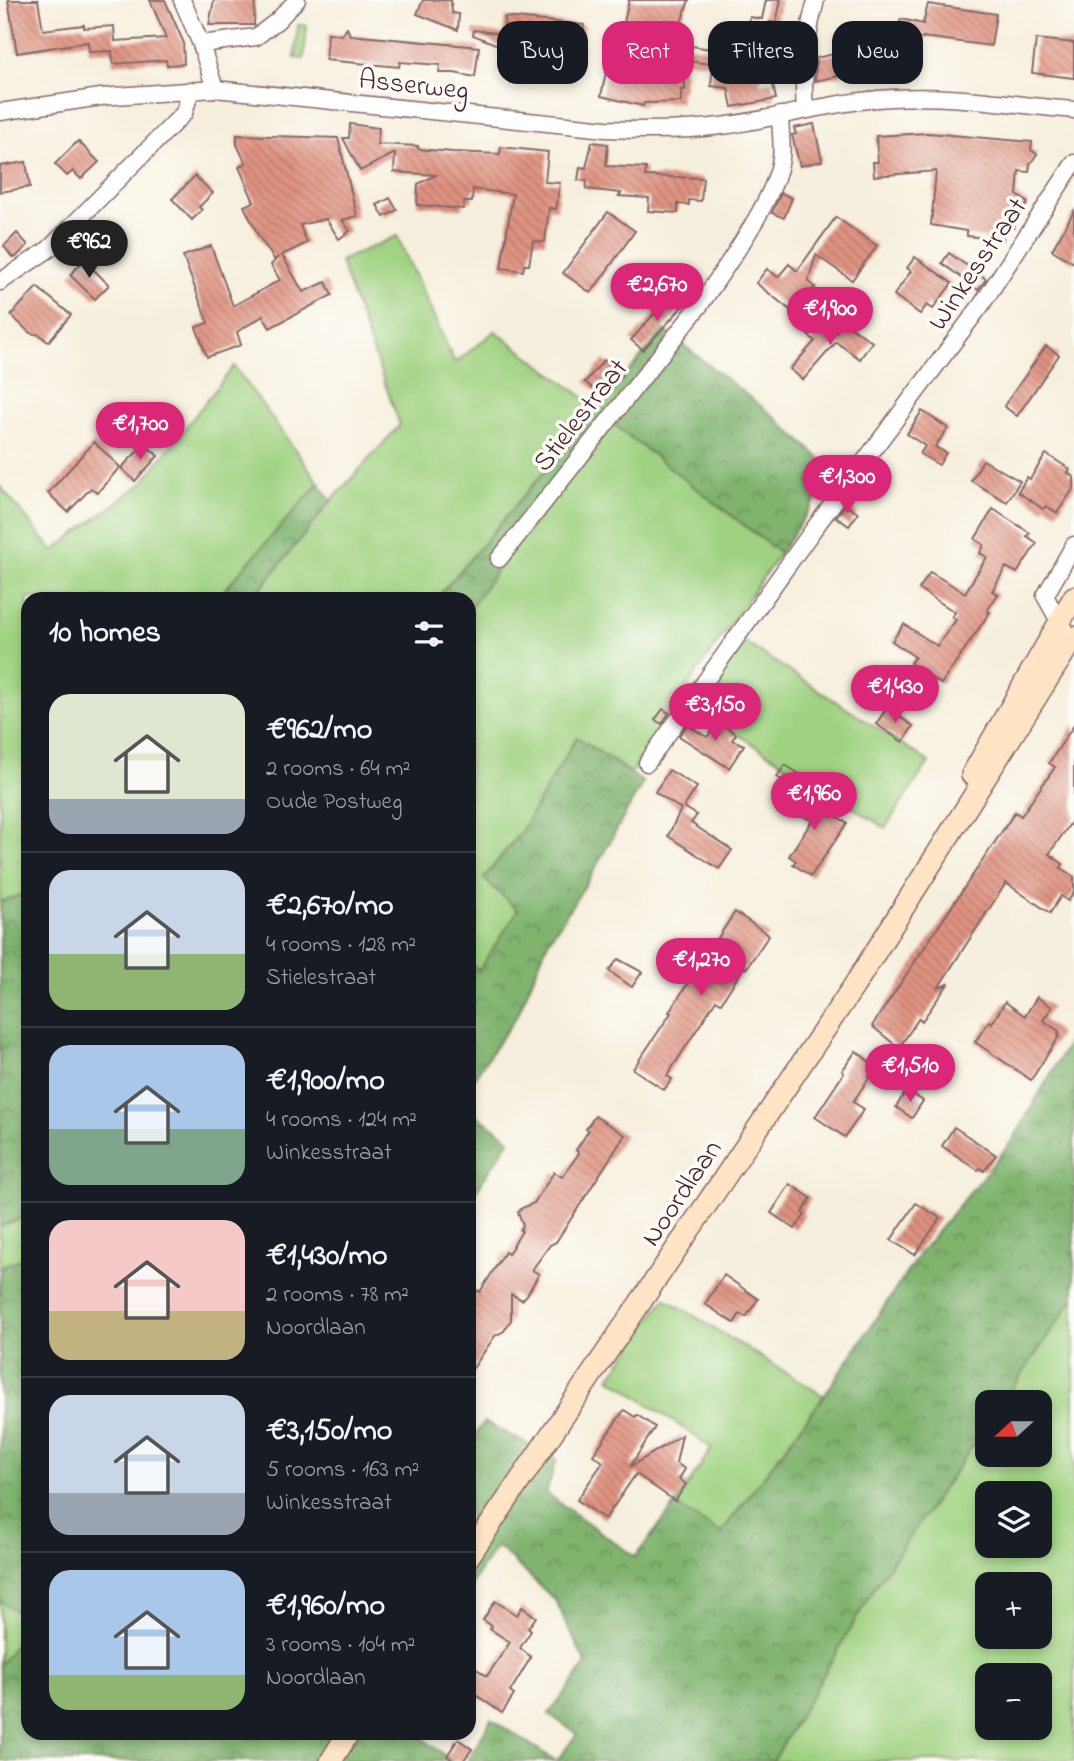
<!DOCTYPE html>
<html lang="en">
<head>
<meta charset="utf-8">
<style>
  :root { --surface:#171b24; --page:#20242c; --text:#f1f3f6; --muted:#9ea1a6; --line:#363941; --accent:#db2777 }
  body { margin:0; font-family:"Indie Flower",sans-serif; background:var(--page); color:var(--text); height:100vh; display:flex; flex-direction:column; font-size:26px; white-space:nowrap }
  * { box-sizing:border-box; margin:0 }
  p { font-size:23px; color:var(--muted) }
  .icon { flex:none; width:38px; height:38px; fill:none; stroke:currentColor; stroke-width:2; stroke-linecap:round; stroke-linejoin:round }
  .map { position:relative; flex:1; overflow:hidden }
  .sheet { position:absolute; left:21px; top:592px; width:455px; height:1148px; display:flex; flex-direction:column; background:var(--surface); border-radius:21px; box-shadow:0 4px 10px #0003 }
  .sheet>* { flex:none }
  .hud { position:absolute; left:497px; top:21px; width:471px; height:63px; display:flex; gap:14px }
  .needle { width:46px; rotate:249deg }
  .buttons { position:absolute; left:975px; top:1390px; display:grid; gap:14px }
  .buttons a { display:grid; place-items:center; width:77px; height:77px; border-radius:14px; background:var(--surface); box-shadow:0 4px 10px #0003; font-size:35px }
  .price { position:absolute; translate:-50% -60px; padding:0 16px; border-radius:24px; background:var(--accent); color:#fff; font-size:23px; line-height:46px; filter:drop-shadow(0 2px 4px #0008) }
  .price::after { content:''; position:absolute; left:50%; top:42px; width:21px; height:16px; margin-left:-10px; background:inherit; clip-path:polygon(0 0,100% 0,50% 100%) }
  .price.active { background:#222; color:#fff }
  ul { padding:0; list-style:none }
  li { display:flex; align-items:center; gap:21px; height:175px; padding:0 28px }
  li+li { border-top:2px solid var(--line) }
  li span { display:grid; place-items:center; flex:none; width:196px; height:140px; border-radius:21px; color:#555 }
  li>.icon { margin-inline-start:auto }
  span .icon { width:84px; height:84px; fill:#fffc; stroke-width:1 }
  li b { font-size:30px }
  h2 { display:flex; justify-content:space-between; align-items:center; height:84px; padding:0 28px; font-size:30px }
  .tag { padding:0 24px; border-radius:21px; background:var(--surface); box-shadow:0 4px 10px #0003; font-size:24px; line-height:63px }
  .tag.active { background:var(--accent); color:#fff }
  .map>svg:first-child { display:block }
  .green { fill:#9fd180; stroke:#747856; stroke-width:2; fill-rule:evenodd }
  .forest { fill:url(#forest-crowns); stroke:#64694c; stroke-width:2 }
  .building { fill:url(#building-back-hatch) }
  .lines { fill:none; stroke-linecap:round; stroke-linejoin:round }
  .street-casing { stroke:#866869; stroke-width:19 }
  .secondary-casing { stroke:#866869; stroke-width:24 }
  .street { stroke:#fff; stroke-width:16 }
  .secondary { stroke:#ffe4c6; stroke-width:21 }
  .labels { text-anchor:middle; stroke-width:7; stroke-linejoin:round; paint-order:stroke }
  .street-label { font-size:28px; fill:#4a1f2b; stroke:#fdfcf7 }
</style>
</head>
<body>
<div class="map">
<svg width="1074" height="1761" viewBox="0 0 1074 1761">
  <defs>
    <pattern id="forest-crowns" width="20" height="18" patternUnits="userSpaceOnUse" patternTransform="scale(1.75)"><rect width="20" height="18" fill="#7fb36e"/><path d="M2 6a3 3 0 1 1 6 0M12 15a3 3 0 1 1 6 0" fill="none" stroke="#6a915b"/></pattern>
    <pattern id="building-back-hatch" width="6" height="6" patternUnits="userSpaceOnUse" patternTransform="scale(1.75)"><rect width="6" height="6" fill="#df9280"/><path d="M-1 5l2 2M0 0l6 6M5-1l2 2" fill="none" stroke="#b77769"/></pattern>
  </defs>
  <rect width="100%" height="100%" fill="#fdfcf7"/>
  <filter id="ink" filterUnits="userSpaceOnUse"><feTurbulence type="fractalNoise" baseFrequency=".0143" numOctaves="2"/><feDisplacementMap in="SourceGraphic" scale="14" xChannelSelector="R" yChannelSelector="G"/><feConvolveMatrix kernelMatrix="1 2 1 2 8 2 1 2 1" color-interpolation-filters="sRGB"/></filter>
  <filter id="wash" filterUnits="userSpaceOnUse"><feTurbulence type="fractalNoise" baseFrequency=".00686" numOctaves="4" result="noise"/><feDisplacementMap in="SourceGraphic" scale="28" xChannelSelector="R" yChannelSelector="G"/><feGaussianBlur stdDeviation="1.57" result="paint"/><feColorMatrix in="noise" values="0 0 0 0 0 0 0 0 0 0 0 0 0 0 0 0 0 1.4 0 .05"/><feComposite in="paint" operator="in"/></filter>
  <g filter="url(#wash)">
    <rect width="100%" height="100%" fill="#f6efdd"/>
    <g class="green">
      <polygon points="298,25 307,26 304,59 295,58"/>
      <polygon points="397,236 455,363 495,331 598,408 437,598 253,598 331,501 400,425 340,261"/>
      <polygon points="234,366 319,483 225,589 236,598 28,598 28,893 0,902 0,486 53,551 141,484"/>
      <polygon points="613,423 780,553 674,705 631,773 577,737 522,830 484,878 518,910 479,971 469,963 469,610 496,571"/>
      <polygon points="743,641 929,762 885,828 693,706"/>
      <polygon points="28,1215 28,1264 21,1259 0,1267 0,1227"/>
      <polygon points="665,1298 824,1396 720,1534 675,1505 712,1448 610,1378"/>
      <path d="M 1074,1298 L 1074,1761 L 773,1761 L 874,1588 L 987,1425 L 987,1454 L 1040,1454 L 1040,1402 L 1003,1402 ZM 987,1493 L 1040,1493 L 1040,1545 L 987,1545 ZM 987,1584 L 1040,1584 L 1040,1636 L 987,1636 ZM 987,1675 L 1040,1675 L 1040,1727 L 987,1727 Z"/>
      <polygon points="0,1600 28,1619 28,1626 0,1665"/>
    </g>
    <g class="forest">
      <polygon points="664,330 771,414 835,472 780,553 613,424 496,571 469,610 469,598 437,598"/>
      <polygon points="319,483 331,501 253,598 236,598 225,589"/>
      <polygon points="577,737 643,782 588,881 548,942 518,1014 469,1085 469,963 479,970 518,910 484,879 522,830"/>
      <polygon points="28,893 28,1215 0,1227 0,902"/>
      <polygon points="1074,1033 1074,1298 1003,1402 987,1402 987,1425 874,1588 773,1761 557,1761 577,1734 549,1714 586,1664 555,1600 497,1546 469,1587 469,1444 484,1422 557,1459 546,1493 635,1557 675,1505 721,1533 824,1396 922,1250 1013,1140"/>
      <polygon points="469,1110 510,1139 469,1202"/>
      <polygon points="21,1259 28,1264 28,1619 0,1600 0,1267"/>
      <polygon points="28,1626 28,1732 416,1733 452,1761 0,1761 0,1665"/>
      <polygon points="491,1719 556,1761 468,1761"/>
    </g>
    <g id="blocks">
      <g class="building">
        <polygon points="8,0 38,0 43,30 84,25 84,28 114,26 115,41 166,38 150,0 165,0 183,41 184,64 167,65 166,60 113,64 112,51 89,52 88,42 17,53"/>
        <polygon points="214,0 255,0 254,25 209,25"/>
        <polygon points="423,0 451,0 452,13 459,14 458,30 417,14"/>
        <polygon points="629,0 689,0 674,43 716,50 718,35 747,38 750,17 762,19 766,0 781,0 776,23 770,22 760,83 772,81 776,99 732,107 728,88 711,86 713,64 684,61 685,90 681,90 681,102 644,103 643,106 601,96 612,43 619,45"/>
        <polygon points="928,4 996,14 991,46 923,37 922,39 918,38 912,54 891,48 901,19 923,24"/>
        <polygon points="505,17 584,25 579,69 505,62 508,49 473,35 474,30 503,34"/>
        <polygon points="347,28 350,35 479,47 475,77 454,73 439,73 440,65 400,62 399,67 326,60 328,33 342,35"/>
        <polygon points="1036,39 1074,43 1074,78 1032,73"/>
        <polygon points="838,53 843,75 815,81 816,58"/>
        <polygon points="350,124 379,128 377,144 418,146 418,149 453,152 500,154 501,147 548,152 545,182 560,183 556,209 549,208 545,242 533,241 529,265 524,265 523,271 501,268 513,194 473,189 472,202 464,202 463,209 417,205 418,184 436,175 394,172 395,153 360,171 343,138 349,138"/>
        <polygon points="814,124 822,161 800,166 792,135 796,134 794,128"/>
        <polygon points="928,133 1032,142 1031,150 1037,154 1030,164 1029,172 1019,171 1017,195 1028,203 1014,223 1014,228 1004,227 1003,240 967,236 967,231 931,225 936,171 874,176 873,162 878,162 876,136"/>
        <polygon points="237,135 338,138 357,216 342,220 350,231 339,239 326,219 300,225 307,243 282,255 303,292 326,282 332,295 270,328 263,316 237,332 241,345 207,357 196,327 208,323 183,256 211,246 233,306 280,280 271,265 277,258 274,259 258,235 244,206 254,202 239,167 246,163 237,145"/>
        <polygon points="78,141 99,162 81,179 73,171 67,176 55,164"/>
        <polygon points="592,142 608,144 606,166 646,168 645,176 703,178 701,201 689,200 689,205 678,204 678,213 648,211 649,198 619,196 621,193 586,189 587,181 578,180 580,167 586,168"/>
        <polygon points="26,162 30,187 0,192 0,166"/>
        <polygon points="195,176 213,193 199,207 202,210 192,220 172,199"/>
        <polygon points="781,193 792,198 784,218 772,213"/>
        <polygon points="390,198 397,210 384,217 377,205"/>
        <polygon points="1074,211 1074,263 1052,250"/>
        <polygon points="608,212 635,231 591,293 563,273"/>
        <polygon points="836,217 877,246 852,280 816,255 808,281 815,287 794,313 756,283 767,269 778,277 789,264 797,271"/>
        <polygon points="17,233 28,245 16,257 12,257 4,246"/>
        <polygon points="949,253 986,279 978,290 942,263"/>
        <polygon points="915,257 952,283 933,309 927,305 920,314 894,295 911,271 907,268"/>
        <polygon points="84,260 109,285 95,299 70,275"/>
        <polygon points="37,287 71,315 48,342 40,335 30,333 11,315"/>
        <polygon points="670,296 682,307 643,350 631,340"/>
        <polygon points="843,321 872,342 860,359 836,342 803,380 790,369 815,341 808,335 817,326 821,329 824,326 834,334"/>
        <polygon points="1046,346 1059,355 1017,416 1004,406"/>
        <polygon points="604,360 622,375 603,397 585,382"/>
        <polygon points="922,411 948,428 935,447 946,453 939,465 920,454 925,446 907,434"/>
        <polygon points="94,442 120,467 97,493 91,488 68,512 48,493"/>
        <polygon points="145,444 158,456 135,481 121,468"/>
        <polygon points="1046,454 1070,469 1068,473 1074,477 1074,488 1057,513 1046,506 1043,509 1018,492 1027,477 1030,479"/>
        <polygon points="983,460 1020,481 1007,502 971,481"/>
        <polygon points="845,505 858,513 849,526 836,517"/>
        <polygon points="993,509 1030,533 1027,536 1037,543 1017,573 1006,567 992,591 998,594 987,611 990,612 941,684 910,663 915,657 892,641 904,624 937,646 956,620 952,617 955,612 919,589 930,572 965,593 987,557 980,553 984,545 975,539"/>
        <polygon points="887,708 913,726 903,742 876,724"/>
        <polygon points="663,709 669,713 662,724 655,720"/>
        <polygon points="719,722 736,734 732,740 744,745 729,768 679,736 687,725 707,737"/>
        <polygon points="1074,725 1074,818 1049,854 1063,864 1061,868 1074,877 1074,892 1068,901 1061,896 1050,913 1006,883 938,988 948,984 922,1021 919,1018 899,1048 872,1026 1015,812 1021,816 1055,767 1049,763"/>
        <polygon points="785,765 803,776 795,788 777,777"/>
        <polygon points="669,770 697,787 684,807 697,815 691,823 732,850 719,869 668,836 681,809 655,792"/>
        <polygon points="788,789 822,810 825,805 839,814 838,817 847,823 811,876 793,864 796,861 789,856 812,821 780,801"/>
        <polygon points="735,912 769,935 746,969 744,967 721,1003 716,1000 667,1076 672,1079 664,1090 633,1069 671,1013 669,1012 690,980 693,982 715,948 712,947"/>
        <polygon points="618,959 642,972 632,987 609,971"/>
        <polygon points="1037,997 1052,1007 1043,1020 1059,1031 1058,1033 1060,1035 1031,1080 975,1042 989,1021 992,1023 1005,1002 1025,1016"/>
        <polygon points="856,1051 876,1067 853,1102 864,1109 845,1137 815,1117 844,1073 842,1071"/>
        <polygon points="907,1090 923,1101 912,1118 896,1107"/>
        <polygon points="595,1116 625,1135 556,1242 550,1245 532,1270 539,1274 527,1295 522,1300 511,1294 511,1320 504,1331 495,1336 469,1374 469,1301 476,1290 480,1292 505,1252 508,1254 522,1231 520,1230 523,1225 518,1212 522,1208 534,1203 554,1172 562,1177 579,1153 576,1150 589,1130 586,1129"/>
        <polygon points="954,1127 996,1155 984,1171 980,1168 978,1170 942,1146"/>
        <polygon points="790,1184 811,1198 802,1213 805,1215 795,1229 771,1213"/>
        <polygon points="916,1203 940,1218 915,1255 891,1240"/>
        <polygon points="724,1275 758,1299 746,1317 740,1314 734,1323 705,1304"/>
        <polygon points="624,1410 635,1417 637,1415 655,1427 630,1467 682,1435 676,1463 685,1469 679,1479 686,1484 675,1501 636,1474 605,1519 577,1500 603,1462 593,1455"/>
        <polygon points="495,1601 517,1615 522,1607 536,1617 528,1628 531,1631 520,1648 531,1657 510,1692 514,1695 502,1713 469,1690 469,1664 487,1676 510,1642 490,1629 492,1626 483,1620"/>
        <polygon points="458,1739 472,1749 463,1761 454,1761 447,1756"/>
      </g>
    </g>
  </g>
  <g filter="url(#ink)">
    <use href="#blocks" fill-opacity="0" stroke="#866869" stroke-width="2"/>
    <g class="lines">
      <g class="street-casing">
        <g id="street">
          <polyline points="182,0 201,44 215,89"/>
          <polyline points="201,44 256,37 277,21 297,0"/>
          <path d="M 805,110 C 802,72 806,36 816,0"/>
          <path d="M 0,112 L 101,97 L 215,89 L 606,129 C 647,131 687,131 729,125 C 783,117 837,101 892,98 C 952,94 1014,105 1074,110"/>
          <polyline points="0,282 49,249 184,113 191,90"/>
          <path d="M 499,559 L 700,305 C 724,269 776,199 781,158 C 783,144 780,129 780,115"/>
          <polyline points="1064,627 1059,621 1045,596 1074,545"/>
          <polyline points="647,763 813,530 982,304 1074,163"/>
        </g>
      </g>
      <g class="secondary-casing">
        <g id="secondary">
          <polyline points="972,775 1074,597"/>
          <polyline points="469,1556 854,986 1074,637"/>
          <polyline points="331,1761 349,1732"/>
        </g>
      </g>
      <use href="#street" class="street"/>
      <use href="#secondary" class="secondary"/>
    </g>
  </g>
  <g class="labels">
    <g class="street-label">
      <text transform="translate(414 83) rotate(6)" y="10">Asserweg</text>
      <text transform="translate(976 263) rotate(-56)" y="10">Winkesstraat</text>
      <text transform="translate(579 414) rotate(-52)" y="10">Stielestraat</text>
      <text transform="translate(680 1192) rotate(-56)" y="10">Noordlaan</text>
    </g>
  </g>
</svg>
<div class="buttons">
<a><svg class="needle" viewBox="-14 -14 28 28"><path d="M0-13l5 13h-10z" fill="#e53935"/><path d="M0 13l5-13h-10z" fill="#9ea1a6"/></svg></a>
<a><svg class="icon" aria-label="layers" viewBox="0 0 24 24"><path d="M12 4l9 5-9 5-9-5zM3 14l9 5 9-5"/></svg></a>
<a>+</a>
<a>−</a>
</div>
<b class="price active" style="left:89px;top:280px">€962</b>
<b class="price" style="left:657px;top:323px">€2,670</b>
<b class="price" style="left:830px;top:347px">€1,900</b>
<b class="price" style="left:140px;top:462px">€1,700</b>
<b class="price" style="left:847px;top:515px">€1,300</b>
<b class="price" style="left:895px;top:725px">€1,430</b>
<b class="price" style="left:715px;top:743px">€3,150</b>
<b class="price" style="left:814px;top:832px">€1,960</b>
<b class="price" style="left:701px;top:998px">€1,270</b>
<b class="price" style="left:910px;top:1104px">€1,510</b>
<div class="hud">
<a class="tag">Buy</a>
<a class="tag active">Rent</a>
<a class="tag">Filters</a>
<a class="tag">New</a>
</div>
<section class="sheet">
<h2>10 homes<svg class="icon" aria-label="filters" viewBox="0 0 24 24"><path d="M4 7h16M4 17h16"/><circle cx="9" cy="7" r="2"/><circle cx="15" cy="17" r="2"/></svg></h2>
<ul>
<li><span style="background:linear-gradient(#dfe7d0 75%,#9aa5b1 0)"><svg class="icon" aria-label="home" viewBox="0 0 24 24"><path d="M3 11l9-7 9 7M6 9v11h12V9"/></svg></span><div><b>€962/mo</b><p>2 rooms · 64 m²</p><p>Oude Postweg</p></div></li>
<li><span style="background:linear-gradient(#c9d6e8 60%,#8fb573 0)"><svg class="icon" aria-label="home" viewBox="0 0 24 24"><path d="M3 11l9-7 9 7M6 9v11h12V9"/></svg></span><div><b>€2,670/mo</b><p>4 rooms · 128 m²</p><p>Stielestraat</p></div></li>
<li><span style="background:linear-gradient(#a9c7e8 60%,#7fa58c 0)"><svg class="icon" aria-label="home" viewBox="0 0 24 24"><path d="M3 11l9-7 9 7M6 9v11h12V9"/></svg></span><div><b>€1,900/mo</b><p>4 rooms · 124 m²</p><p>Winkesstraat</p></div></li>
<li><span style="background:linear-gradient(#f6c9c9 65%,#c2b280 0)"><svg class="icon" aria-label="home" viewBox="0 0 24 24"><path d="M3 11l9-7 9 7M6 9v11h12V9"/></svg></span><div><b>€1,430/mo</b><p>2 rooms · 78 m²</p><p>Noordlaan</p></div></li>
<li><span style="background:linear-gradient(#c9d6e8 70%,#9aa5b1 0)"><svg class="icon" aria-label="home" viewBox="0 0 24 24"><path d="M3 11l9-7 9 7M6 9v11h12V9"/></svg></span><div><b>€3,150/mo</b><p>5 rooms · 163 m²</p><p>Winkesstraat</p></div></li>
<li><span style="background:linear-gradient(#a9c7e8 75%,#8fb573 0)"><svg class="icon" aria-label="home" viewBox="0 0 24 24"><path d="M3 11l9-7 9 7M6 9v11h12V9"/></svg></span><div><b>€1,960/mo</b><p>3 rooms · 104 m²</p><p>Noordlaan</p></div></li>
</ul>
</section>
</div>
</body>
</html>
